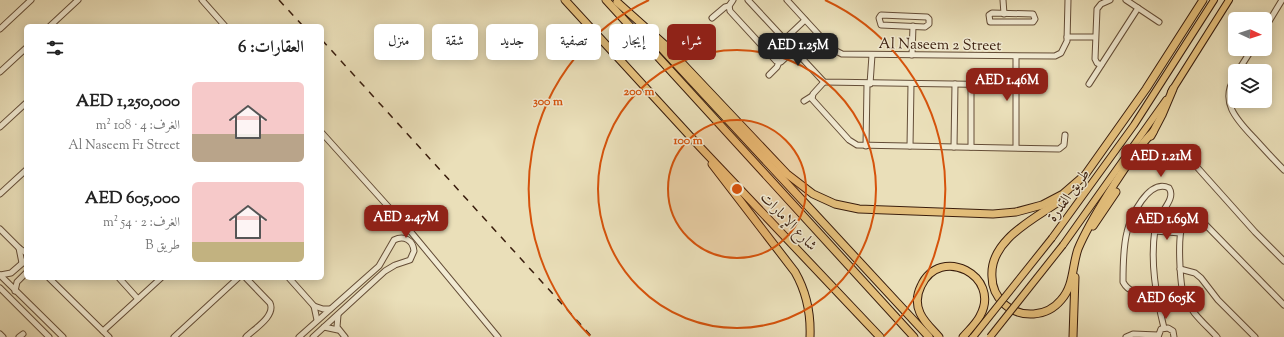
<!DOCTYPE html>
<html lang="ar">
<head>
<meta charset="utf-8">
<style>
  :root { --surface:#fff; --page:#f2f2f2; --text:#222; --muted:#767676; --accent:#8f2418 }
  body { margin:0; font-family:"Sorts Mill Goudy",Amiri,serif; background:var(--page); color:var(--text); direction:rtl; height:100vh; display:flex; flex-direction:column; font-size:15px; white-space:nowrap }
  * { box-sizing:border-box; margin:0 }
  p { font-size:13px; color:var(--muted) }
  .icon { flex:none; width:22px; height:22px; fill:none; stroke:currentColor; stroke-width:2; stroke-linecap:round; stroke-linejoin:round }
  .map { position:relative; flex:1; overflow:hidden; direction:ltr }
  .side { position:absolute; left:24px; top:24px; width:300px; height:256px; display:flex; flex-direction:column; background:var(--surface); border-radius:6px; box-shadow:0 2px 10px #0003; direction:rtl }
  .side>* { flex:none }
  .top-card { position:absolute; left:336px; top:24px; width:380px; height:36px; direction:rtl; display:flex; gap:8px }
  .needle { width:26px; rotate:93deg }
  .buttons { position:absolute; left:1228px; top:12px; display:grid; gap:8px }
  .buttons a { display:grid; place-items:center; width:44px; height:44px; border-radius:6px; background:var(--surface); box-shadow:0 2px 10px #0003; font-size:20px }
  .price { position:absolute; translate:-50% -34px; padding:0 9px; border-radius:8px; background:var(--accent); color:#fff; font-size:13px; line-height:26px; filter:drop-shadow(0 1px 2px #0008) }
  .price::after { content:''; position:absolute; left:50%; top:24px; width:12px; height:9px; margin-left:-6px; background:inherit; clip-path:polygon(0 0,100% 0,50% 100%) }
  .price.on { background:#222; color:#fff }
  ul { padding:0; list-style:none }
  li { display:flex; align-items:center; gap:12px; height:100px; padding:0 20px }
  li span { display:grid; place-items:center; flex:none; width:112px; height:80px; border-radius:6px; color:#555 }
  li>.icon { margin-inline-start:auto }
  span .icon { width:48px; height:48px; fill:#fffc; stroke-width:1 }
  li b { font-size:17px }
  h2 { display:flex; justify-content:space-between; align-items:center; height:48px; padding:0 20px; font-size:17px }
  .tag { padding:0 14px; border-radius:6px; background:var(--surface); box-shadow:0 2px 10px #0003; font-size:14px; line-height:36px }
  .tag.on { background:var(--accent); color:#fff }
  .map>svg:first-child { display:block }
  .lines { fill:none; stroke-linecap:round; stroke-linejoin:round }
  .minor-casing { stroke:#644d37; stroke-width:7 }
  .major-casing { stroke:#381c0c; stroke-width:8 }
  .highway-casing { stroke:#381c0c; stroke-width:9 }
  .minor { stroke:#f1ead2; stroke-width:5 }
  .major { stroke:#e5c07c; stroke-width:6 }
  .highway { stroke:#e5c07c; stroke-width:7 }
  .rail { stroke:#381c0c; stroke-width:1.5; stroke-dasharray:7 7; stroke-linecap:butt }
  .major-bridge-casing { stroke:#381c0c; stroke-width:8; stroke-linecap:butt }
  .major-bridge { stroke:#e5c07c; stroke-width:6 }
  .ring { fill:none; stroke:#d6530c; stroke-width:2 }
  .labels { text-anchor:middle; stroke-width:3; stroke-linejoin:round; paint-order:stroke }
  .street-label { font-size:15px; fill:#381c0c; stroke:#f1ead2 }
  .centre { fill:#d6530c; stroke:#f1ead2; stroke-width:2 }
  .ring-label { font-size:12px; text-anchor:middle; font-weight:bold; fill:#d6530c; stroke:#f1ead2; stroke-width:3; stroke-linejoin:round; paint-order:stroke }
</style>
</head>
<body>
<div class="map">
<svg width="1284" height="337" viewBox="0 0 1284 337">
  <rect width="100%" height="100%" fill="#eadfb9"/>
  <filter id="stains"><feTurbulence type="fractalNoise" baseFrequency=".005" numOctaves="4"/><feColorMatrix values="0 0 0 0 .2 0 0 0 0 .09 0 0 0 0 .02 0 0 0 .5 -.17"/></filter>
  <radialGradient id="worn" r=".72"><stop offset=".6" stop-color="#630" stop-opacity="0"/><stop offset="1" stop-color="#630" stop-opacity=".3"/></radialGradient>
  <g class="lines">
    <g class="minor-casing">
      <g id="minor">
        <polyline points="202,0 225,26"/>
        <polyline points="733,0 729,6 730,11 776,61 781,62 794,50"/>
        <polyline points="748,0 824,82 1016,85"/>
        <polyline points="787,0 832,49 842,54 1055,56 1061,53 1067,41 1068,0"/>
        <polyline points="1003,0 1004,14"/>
        <polyline points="1126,0 1159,22"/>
        <polygon points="992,13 1033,14 1035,19 1033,22 990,22 989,15"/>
        <polygon points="881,15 927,17 929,19 929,24 925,27 881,25 879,18"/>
        <polyline points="712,18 725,7 729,6"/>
        <polyline points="50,26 78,0"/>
        <polyline points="1265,28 1282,0"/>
        <polyline points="0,29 31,0"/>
        <polyline points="1067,37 1095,37"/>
        <polyline points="785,39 805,20"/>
        <polyline points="912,55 913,26"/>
        <polyline points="1101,65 1097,63 1095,59 1097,9 1101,4 1110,0"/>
        <polyline points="1238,71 1252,49"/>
        <polyline points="0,72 26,48"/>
        <polyline points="769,75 777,67 779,62"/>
        <path d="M 1235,77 C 1219,102 1237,120 1254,138 C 1264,149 1274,160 1284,170"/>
        <polyline points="824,82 813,94 812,99 849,140 857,145 1059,149 1064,145 1065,135"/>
        <polyline points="870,84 872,55"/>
        <polyline points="1089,84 1138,8"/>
        <polyline points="804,101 812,96"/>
        <polyline points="0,127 26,103"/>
        <polyline points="322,133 411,232 498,337"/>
        <polyline points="866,146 867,84"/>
        <polyline points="910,146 911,84"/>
        <polyline points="954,147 955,84"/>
        <polyline points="971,147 971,85"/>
        <polyline points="1016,147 1016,57"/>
        <polyline points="1185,150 1196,166 1255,232 1284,261"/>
        <polyline points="0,194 26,170"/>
        <polyline points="0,229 19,248 26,253"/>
        <polyline points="1155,231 1180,233"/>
        <polyline points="19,248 22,263"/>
        <polyline points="1180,269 1195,273 1201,278 1218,300 1255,337"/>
        <polyline points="0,275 63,337"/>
        <polyline points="0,275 11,273 26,260"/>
        <polyline points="49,278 109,337"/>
        <polyline points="119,278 138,299"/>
        <polyline points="289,278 314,306 317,320"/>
        <polyline points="0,288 49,337"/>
        <polyline points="15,291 17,282 26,273"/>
        <path d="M 1156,293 C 1142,293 1130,295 1123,282 C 1123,266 1123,248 1127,232 C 1130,217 1149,178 1169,188 C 1177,200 1157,213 1155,229 C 1150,263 1156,295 1164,328"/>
        <polyline points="314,306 323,309 330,309"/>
        <polyline points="338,315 337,327 345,337"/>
        <polyline points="324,327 338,330"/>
        <polyline points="103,331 161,278"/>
        <polyline points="0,334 3,337"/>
        <polyline points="19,337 23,334"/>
        <polyline points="174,337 238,278"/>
        <path d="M 246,337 C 254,329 276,316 270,303 L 246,278"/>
        <path d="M 299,337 L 379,266 L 394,240 C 404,235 413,240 414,251 L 410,260 L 395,265 L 385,271 L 313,337"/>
        <polyline points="1126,337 1133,334 1158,335"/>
        <polyline points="1158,337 1161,329 1168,328 1173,331 1174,337"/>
        <path d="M 1217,337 C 1205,324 1191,313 1184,296 C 1180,285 1177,235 1183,225 C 1187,218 1195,218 1202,221 L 1284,305"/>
      </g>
    </g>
    <g class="major-casing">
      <g id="major">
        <polyline points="1171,92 1229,0"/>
        <polyline points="1052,238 1134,125 1214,0"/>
        <polyline points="1063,245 1166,100"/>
      </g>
    </g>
    <g class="highway-casing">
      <g id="highway">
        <polyline points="565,0 700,147 880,337"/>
        <polyline points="606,0 914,337"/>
        <polyline points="617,2 664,44 787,174 813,194 835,204 859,209 993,214 1016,212 1042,205 1063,194 1085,175 1146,89 1203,0"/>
        <polyline points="652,38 929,337"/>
        <polyline points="1151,136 1162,115 1173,89"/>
        <path d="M 712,164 L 795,272 C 807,293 811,313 810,337"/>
        <path d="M 1064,198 C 1039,217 989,238 992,277 C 992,287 997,297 1004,304 C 1021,319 1047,317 1061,300 C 1074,286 1072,266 1078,249 C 1088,225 1102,204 1115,183 C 1127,165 1138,147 1153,132"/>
        <polyline points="1093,226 1116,192"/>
        <path d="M 939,337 C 932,329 924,322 920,313 C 916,304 917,294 921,286 C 940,244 1002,276 980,316 C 976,324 969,330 963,337"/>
        <polyline points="1073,337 1075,277"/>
      </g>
    </g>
    <use href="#minor" class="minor"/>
    <use href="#major" class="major"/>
    <use href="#highway" class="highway"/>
    <g class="rail">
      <polyline points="279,0 303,26"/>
      <polyline points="322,40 592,337"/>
    </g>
    <g class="major-bridge-casing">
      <g id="major-bridge">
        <polyline points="973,337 1052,238"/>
        <polyline points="990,337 1063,245"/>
      </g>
    </g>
    <use href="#major-bridge" class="major-bridge"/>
  </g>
  <circle cx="737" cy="189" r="69" fill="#d6530c" fill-opacity=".12"/>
  <g class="ring">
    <circle cx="737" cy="189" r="69"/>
    <circle cx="737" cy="189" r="139"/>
    <path d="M590 336A208 208 0 0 1 649 0M825 0A208 208 0 0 1 884 336"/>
  </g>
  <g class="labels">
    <g class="street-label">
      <text transform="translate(940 44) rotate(1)" y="5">Al Naseem 2 Street</text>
      <text transform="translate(1068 195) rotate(-54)" y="5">طريق القدرة</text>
      <text transform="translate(789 221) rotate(46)" y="5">شارع الإمارات</text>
    </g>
  </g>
  <circle cx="737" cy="189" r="6" class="centre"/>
  <g class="ring-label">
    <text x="639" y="95">200 m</text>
    <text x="548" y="105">300 m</text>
    <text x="688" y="144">100 m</text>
  </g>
  <rect width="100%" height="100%" filter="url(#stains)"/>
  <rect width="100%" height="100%" fill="url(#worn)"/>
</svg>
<div class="buttons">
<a><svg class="needle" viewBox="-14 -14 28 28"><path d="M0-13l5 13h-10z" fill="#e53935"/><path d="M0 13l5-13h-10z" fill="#767676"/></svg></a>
<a><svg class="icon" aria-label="layers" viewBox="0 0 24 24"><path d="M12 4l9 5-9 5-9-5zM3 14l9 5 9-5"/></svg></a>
</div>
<b class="price on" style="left:798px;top:67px">AED 1.25M</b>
<b class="price" style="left:1007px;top:102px">AED 1.46M</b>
<b class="price" style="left:1161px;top:178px">AED 1.21M</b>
<b class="price" style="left:406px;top:239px">AED 2.47M</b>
<b class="price" style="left:1167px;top:241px">AED 1.69M</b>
<b class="price" style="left:1166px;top:320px">AED 605K</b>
<div class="top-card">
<a class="tag on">شراء</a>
<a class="tag">إيجار</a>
<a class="tag">تصفية</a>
<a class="tag">جديد</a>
<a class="tag">شقة</a>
<a class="tag">منزل</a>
</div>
<section class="side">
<h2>العقارات: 6<svg class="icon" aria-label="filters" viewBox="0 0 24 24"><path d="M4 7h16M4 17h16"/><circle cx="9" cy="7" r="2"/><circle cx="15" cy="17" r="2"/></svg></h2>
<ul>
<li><span style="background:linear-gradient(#f6c9c9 65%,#b9a48a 0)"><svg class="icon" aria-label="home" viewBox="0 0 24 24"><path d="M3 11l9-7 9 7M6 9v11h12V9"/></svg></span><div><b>AED 1,250,000</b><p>الغرف: 4 · 108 m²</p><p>Al Naseem F1 Street</p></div></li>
<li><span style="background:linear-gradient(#f6c9c9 75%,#c2b280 0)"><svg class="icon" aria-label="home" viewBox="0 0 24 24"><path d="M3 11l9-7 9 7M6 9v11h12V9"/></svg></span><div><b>AED 605,000</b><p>الغرف: 2 · 54 m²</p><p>طريق B</p></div></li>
</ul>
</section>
</div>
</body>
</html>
